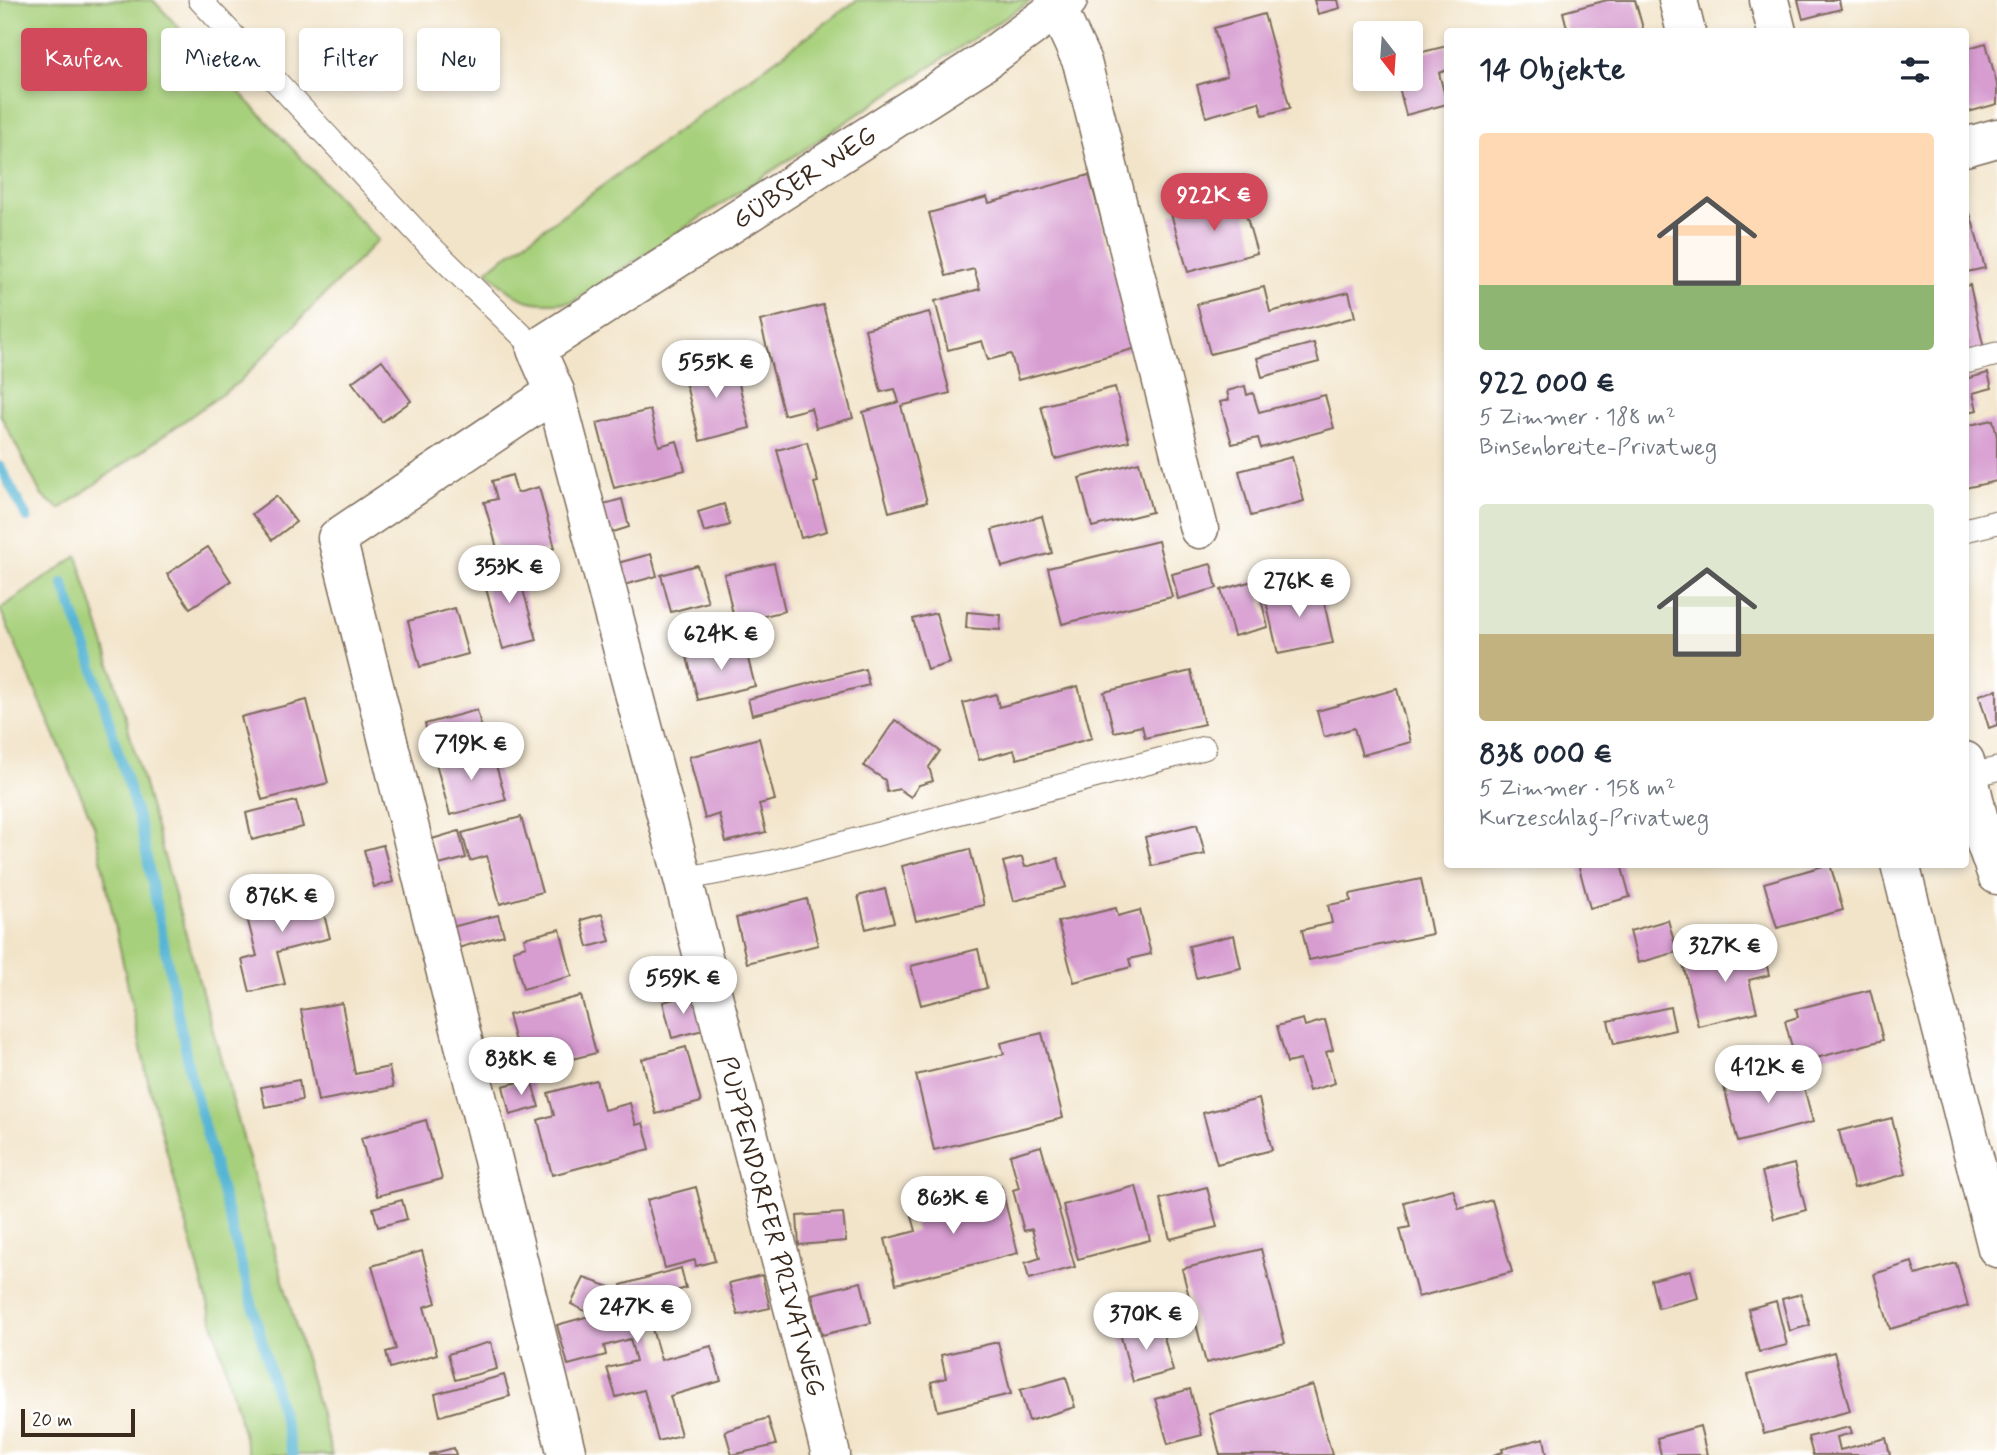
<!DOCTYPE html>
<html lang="de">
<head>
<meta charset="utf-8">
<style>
  :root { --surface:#fff; --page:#f6f6f7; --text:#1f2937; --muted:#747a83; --accent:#d1495b }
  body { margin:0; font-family:Mynerve,sans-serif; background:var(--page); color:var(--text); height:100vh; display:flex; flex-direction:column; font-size:26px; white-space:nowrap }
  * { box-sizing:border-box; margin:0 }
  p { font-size:23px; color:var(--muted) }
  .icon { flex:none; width:38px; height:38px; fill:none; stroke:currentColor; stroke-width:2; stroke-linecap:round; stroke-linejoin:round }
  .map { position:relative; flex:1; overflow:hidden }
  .panel { position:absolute; left:1444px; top:28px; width:525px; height:840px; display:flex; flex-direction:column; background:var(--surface); border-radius:7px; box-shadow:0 4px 10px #0003 }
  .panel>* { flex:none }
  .guide { position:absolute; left:21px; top:28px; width:665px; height:63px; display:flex; gap:14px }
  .needle { width:46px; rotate:163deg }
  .buttons { position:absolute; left:1353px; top:21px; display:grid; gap:14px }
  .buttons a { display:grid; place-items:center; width:70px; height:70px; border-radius:7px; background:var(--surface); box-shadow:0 4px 10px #0003; font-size:35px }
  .scale { position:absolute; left:21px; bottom:18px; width:114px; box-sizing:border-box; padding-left:7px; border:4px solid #3b2a1e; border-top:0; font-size:19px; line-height:24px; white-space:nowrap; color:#3b2a1e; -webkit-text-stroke:5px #fff; paint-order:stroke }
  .price { position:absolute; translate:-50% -60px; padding:0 16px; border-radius:24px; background:#fff; color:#222; font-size:23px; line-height:46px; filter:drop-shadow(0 2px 4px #0008) }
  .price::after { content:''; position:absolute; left:50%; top:42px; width:21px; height:16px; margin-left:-10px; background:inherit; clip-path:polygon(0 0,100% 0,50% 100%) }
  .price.current { background:var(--accent); color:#fff }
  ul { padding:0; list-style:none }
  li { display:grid; align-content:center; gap:14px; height:371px; padding:0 35px }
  li span { display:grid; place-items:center; height:217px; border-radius:7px; color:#555 }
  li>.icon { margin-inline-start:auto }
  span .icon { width:126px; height:126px; fill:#fffc; stroke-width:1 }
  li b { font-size:30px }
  h2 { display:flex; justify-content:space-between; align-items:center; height:84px; padding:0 35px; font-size:30px }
  .chip { padding:0 24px; border-radius:7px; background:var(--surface); box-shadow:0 4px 10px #0003; font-size:24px; line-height:63px }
  .chip.current { background:var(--accent); color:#fff }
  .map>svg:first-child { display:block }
  .green { fill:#a7d07b; stroke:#717d4c; stroke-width:2 }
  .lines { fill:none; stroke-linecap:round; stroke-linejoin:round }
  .stream { stroke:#56b5d4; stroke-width:10 }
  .building { fill:#d79cd0 }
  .service-casing { stroke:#7b6b5a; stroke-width:25 }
  .minor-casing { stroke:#7b6b5a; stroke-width:41 }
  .service { stroke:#fff; stroke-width:23 }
  .minor { stroke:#fff; stroke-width:38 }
  .labels { text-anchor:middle; stroke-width:5; stroke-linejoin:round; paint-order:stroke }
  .street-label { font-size:26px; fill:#3b2a1e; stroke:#fff }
</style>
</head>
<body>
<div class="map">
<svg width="1997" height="1455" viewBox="0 0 1997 1455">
  <rect width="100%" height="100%" fill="#fff"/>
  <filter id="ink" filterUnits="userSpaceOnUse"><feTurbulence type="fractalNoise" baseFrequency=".0143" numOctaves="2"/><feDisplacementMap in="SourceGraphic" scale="14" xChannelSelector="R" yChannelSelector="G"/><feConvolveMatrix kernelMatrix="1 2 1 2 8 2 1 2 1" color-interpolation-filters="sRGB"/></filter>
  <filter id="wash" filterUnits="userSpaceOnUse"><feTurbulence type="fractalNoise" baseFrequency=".00686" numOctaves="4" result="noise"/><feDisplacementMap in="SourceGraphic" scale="28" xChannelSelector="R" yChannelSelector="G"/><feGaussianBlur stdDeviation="1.57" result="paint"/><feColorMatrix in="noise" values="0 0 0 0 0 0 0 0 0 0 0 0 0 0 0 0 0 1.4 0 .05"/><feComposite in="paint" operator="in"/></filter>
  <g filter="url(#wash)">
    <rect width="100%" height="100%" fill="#f2e4c9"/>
    <g class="green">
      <polygon points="0,0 153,0 378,240 239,382 60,509 42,496 0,414"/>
      <path d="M 857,0 L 1032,0 L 572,302 C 527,305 519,303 487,270 Z"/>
      <polygon points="77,556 107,653 332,1455 249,1455 149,1086 94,825 0,609"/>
    </g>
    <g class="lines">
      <g class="stream">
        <polyline points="0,466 27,518"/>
        <polyline points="63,583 90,657 141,828 190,1073 293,1455"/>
      </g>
    </g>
    <g id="blocks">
      <g class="building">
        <polygon points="1314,0 1338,0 1340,8 1318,14"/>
        <polygon points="1607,0 1635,0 1644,32 1568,32 1563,12"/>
        <polygon points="1798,0 1839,0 1841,9 1803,19"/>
        <polygon points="1264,14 1290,108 1263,115 1259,102 1206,117 1197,85 1227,76 1214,28"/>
        <polygon points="1986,43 1997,84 1997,104 1965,113 1965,49"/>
        <polygon points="1447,46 1447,70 1439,73 1447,104 1406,115 1397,79 1410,79 1410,55"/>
        <polygon points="1089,175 1137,348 1018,380 1011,354 988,360 982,341 948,350 935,301 980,289 974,269 946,276 929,213 987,197 989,203"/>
        <polygon points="1240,194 1257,253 1188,272 1171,214"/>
        <polygon points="1970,213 1985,268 1967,272 1965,214"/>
        <polygon points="1970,285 1984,349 1965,354 1965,343 1969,342 1965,326 1965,286"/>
        <polygon points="1264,287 1270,312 1349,292 1355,317 1210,354 1197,304"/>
        <polygon points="823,305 853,418 816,428 811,408 784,415 760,321"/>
        <polygon points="929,312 950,393 901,406 927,502 889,512 863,412 899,402 895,389 881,392 865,329"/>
        <polygon points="1314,343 1319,362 1262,377 1257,358"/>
        <polygon points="382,360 411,401 382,422 352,382"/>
        <polygon points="733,360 750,428 700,441 683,373"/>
        <polygon points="1988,373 1992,388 1973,393 1977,410 1965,413 1965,379"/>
        <polygon points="1245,386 1247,395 1253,393 1259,412 1325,395 1334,428 1261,448 1258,438 1232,444 1220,402 1229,400 1227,391"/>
        <polygon points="1115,387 1129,441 1055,459 1041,406"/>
        <polygon points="650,410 659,446 677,441 685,470 614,488 597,423"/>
        <polygon points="1993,420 1997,436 1997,481 1965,488 1965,426"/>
        <polygon points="807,442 818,482 814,483 827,531 801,538 777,450"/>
        <polygon points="1292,457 1304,501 1251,516 1239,471"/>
        <polygon points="1139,462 1152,512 1092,527 1079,478"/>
        <polygon points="512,475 517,493 539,487 555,548 501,562 484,502 497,499 492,481"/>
        <polygon points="276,496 296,522 272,540 252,514"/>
        <polygon points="622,499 629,527 607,534 600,505"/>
        <polygon points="724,504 730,525 704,532 698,512"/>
        <polygon points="1042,516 1052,553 1002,567 992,530"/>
        <polygon points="1158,541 1172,597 1062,624 1048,568"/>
        <polygon points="208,547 231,581 190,608 167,574"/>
        <polygon points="651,554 657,576 620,586 614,564"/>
        <polygon points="515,561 537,640 503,649 481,571"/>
        <polygon points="774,563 785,611 735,623 724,574"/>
        <polygon points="1211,564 1217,588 1178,599 1172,574"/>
        <polygon points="697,565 708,602 671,612 661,575"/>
        <polygon points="1256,580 1268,627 1234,636 1221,590"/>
        <polygon points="1320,584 1333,643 1278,654 1265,597"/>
        <polygon points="455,608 468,654 420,667 408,621"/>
        <polygon points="967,612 1001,615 1000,630 966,628"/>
        <polygon points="936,613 950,663 927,670 913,619"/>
        <polygon points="744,643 755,686 698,700 687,657"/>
        <polygon points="865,669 869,685 752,715 748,699"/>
        <polygon points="1191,671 1204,724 1145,738 1142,726 1114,732 1104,692"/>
        <polygon points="1078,686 1092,738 1017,759 1014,750 979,760 963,703 996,694 999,707"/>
        <polygon points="1397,689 1411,742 1362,755 1354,728 1324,737 1317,711"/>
        <polygon points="1997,690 1997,725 1989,728 1979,695"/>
        <polygon points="307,700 328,783 262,800 241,717"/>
        <polygon points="477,710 483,733 431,747 425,724"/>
        <polygon points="895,720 940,751 929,767 933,781 919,785 911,797 899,789 887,792 885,780 864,766"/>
        <polygon points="759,738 775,800 759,804 766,832 726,842 719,814 705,819 689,757"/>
        <polygon points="491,748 506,800 450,815 436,764"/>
        <polygon points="296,801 303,827 252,840 246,813"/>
        <polygon points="521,817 542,892 500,904 487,856 470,861 462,833"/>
        <polygon points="1197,824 1205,854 1152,866 1145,837"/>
        <polygon points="459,831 466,858 439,865 432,839"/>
        <polygon points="383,845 393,882 374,887 364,850"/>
        <polygon points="970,849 984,905 916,921 902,866"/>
        <polygon points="1022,857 1025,867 1058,858 1066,887 1014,901 1003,862"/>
        <polygon points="1578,864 1621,864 1630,897 1590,908"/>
        <polygon points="1830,864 1843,910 1777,928 1764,883"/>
        <polygon points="1421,879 1432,934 1309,960 1302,930 1332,923 1328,905 1351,901 1350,894"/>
        <polygon points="317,887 330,938 277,952 285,984 250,992 242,960 257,956 244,906"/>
        <polygon points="885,889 894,922 866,929 858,896"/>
        <polygon points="807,899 818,945 747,963 736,918"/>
        <polygon points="1116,908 1118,916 1140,910 1151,954 1129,959 1131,967 1074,982 1058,922"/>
        <polygon points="602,914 610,941 588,947 581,920"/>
        <polygon points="498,915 504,935 458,948 452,927"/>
        <polygon points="1668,920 1677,952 1638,963 1630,931"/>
        <polygon points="560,929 572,976 523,989 513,950 526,946 524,938"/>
        <polygon points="1234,935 1241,968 1196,978 1189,946"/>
        <polygon points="1762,945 1769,975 1749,980 1757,1012 1698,1026 1683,964"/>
        <polygon points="978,949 987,988 921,1005 911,966"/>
        <polygon points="687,962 694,989 662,998 654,970"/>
        <polygon points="1870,990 1883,1040 1809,1060 1807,1052 1794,1055 1785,1021 1798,1017 1796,1009"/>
        <polygon points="694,994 703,1030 672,1038 663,1002"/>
        <polygon points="581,996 596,1053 564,1061 561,1050 520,1061 508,1015"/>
        <polygon points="342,1003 355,1074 389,1067 393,1087 318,1101 301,1010"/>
        <polygon points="1670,1007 1675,1030 1614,1044 1608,1021"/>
        <polygon points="1303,1019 1305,1026 1325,1020 1333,1050 1326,1052 1335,1083 1309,1091 1300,1060 1287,1063 1277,1026"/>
        <polygon points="1042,1033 1063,1118 934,1150 916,1075 1004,1054 1001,1043"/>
        <polygon points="686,1047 701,1102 656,1114 642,1059"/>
        <polygon points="1799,1068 1813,1122 1738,1142 1724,1087"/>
        <polygon points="531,1079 539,1107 510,1115 503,1086"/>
        <polygon points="299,1080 302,1100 265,1107 261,1087"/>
        <polygon points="596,1080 604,1110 630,1103 636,1125 643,1123 650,1149 552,1175 538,1120 554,1115 548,1093"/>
        <polygon points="1259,1099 1272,1150 1217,1164 1203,1113"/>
        <polygon points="1892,1118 1906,1174 1854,1188 1839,1131"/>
        <polygon points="426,1120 442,1179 377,1196 361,1138"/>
        <polygon points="1041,1146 1075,1267 1029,1279 1025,1263 1040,1258 1032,1229 1024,1231 1013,1190 1019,1188 1010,1155"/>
        <polygon points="1794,1164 1806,1210 1774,1219 1762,1172"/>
        <polygon points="1001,1186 1018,1253 896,1284 885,1239 916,1231 910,1209"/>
        <polygon points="1136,1186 1150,1240 1078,1259 1063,1205"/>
        <polygon points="696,1187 715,1261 696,1266 695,1260 665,1268 647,1200"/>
        <polygon points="1207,1187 1217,1227 1170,1239 1160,1199"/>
        <polygon points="1453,1189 1459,1209 1492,1200 1512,1272 1418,1297 1400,1229 1410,1227 1404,1202"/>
        <polygon points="402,1200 407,1219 378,1227 373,1208"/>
        <polygon points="843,1213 846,1241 799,1245 797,1216"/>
        <polygon points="1261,1249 1285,1343 1206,1363 1182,1269"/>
        <polygon points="422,1251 436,1303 424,1307 437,1354 390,1368 386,1352 396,1349 372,1266"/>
        <polygon points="1912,1262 1916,1275 1956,1263 1968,1306 1890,1329 1874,1274"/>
        <polygon points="681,1268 686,1288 644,1301 661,1360 711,1346 721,1381 670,1396 681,1435 658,1441 644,1390 616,1397 607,1368 636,1361 630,1339 604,1346 606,1355 568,1365 557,1325 593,1315 571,1304 584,1278 622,1291 621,1285"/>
        <polygon points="1691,1270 1698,1298 1658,1308 1651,1280"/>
        <polygon points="762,1275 770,1308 738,1315 729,1283"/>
        <polygon points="861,1282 871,1323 822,1335 812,1294"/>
        <polygon points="1801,1294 1810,1325 1790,1331 1782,1299"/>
        <polygon points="1776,1301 1787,1345 1759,1352 1748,1309"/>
        <polygon points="1160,1322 1173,1371 1133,1382 1120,1333"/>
        <polygon points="491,1342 497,1369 455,1380 448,1354"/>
        <polygon points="998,1342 1011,1394 938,1411 931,1382 946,1378 941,1355"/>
        <polygon points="1834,1352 1850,1411 1764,1434 1748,1375"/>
        <polygon points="504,1375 510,1396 440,1416 435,1394"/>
        <polygon points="1066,1377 1075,1407 1029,1421 1020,1390"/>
        <polygon points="1313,1385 1332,1455 1220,1455 1209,1413"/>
        <polygon points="1190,1389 1202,1435 1168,1444 1155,1399"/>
        <polygon points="768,1418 776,1445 732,1455 725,1431"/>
        <polygon points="1700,1426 1707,1455 1661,1455 1657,1438"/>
        <polygon points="1850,1427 1852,1433 1837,1437 1840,1450 1886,1438 1890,1455 1813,1455 1808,1437"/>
        <polygon points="1544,1438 1547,1455 1493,1455 1503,1452 1502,1449"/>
        <polygon points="454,1448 456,1455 430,1455 430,1454"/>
      </g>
    </g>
  </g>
  <g filter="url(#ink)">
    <use href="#blocks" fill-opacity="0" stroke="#7b6b5a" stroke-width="2"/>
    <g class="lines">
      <g class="service-casing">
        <g id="service">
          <polyline points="200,0 429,245 536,349"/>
          <polyline points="1965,362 1997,354"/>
          <polyline points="1965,530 1997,522"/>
          <polyline points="1968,776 1997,769"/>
          <polyline points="683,879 772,862 1204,748"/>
        </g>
      </g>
      <g class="minor-casing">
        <g id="minor">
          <polyline points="1678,0 1686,32"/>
          <polyline points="1769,0 1777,32"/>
          <polyline points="1057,8 1082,62 1199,529"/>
          <polyline points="1965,147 1997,138"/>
          <polyline points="555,392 337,538 567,1455"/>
          <polyline points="1965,761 1982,833 1997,875"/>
          <polyline points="1900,864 1997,1248"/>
          <polyline points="831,1455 683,879 555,392 536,349 985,61 1068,0"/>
        </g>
      </g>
      <use href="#service" class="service"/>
      <use href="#minor" class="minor"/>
    </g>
  </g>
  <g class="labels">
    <g class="street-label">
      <text transform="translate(804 177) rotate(-33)" y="9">GÜBSER WEG</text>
      <text transform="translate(772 1226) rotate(75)" y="9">PUPPENDORFER PRIVATWEG</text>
    </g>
  </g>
</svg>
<div class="buttons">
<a><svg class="needle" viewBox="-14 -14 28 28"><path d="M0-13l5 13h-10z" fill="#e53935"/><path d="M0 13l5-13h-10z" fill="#747a83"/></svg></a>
</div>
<div class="scale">20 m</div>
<b class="price current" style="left:1214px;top:233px">922K €</b>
<b class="price" style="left:716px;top:400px">555K €</b>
<b class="price" style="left:509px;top:605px">353K €</b>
<b class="price" style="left:1299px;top:619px">276K €</b>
<b class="price" style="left:721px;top:672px">624K €</b>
<b class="price" style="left:471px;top:782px">719K €</b>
<b class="price" style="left:282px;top:934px">876K €</b>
<b class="price" style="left:1725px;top:984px">327K €</b>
<b class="price" style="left:683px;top:1016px">559K €</b>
<b class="price" style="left:521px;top:1097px">838K €</b>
<b class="price" style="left:1768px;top:1105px">412K €</b>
<b class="price" style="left:953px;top:1236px">863K €</b>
<b class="price" style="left:637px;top:1345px">247K €</b>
<b class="price" style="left:1146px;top:1352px">370K €</b>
<div class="guide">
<a class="chip current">Kaufen</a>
<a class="chip">Mieten</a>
<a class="chip">Filter</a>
<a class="chip">Neu</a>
</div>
<section class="panel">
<h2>14 Objekte<svg class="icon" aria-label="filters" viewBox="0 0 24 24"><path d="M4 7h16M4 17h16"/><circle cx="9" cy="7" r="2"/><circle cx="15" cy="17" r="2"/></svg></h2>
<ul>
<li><span style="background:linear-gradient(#ffd9b3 70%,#8fb573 0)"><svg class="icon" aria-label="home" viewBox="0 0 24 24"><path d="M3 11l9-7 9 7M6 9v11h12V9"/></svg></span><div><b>922 000 €</b><p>5 Zimmer · 188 m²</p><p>Binsenbreite-Privatweg</p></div></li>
<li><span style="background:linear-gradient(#dfe7d0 60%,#c2b280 0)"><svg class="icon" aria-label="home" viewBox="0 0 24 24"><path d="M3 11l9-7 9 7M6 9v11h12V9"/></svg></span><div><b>838 000 €</b><p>5 Zimmer · 158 m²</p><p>Kurzeschlag-Privatweg</p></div></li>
</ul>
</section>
</div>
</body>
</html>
